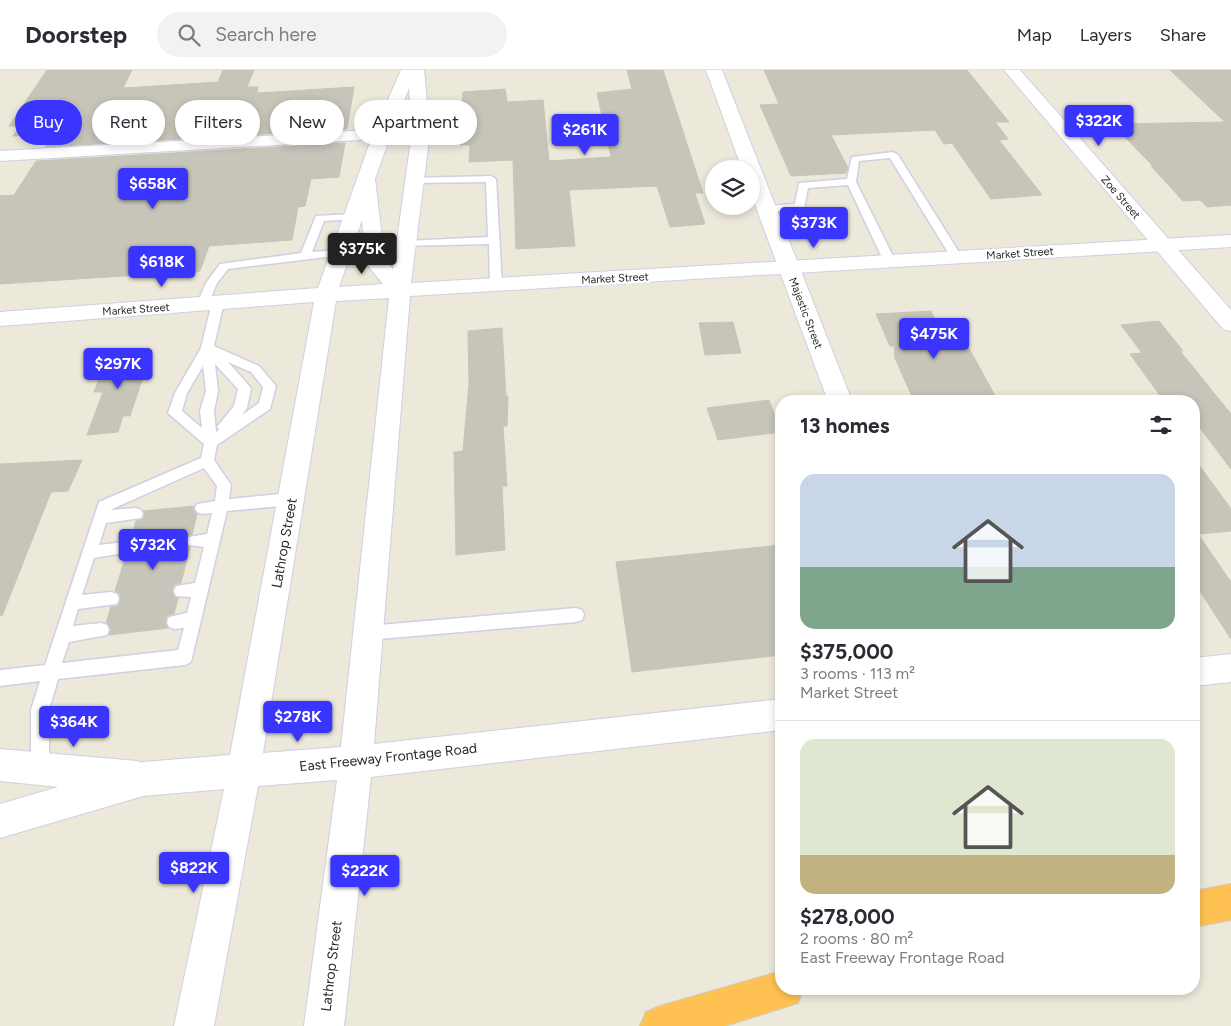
<!DOCTYPE html>
<html lang="en">
<head>
<meta charset="utf-8">
<style>
  :root { --surface:#fff; --page:#f2f2f3; --text:#2b2b33; --muted:#7c7c81; --line:#e1e1e2; --accent:#3a34ff }
  body { margin:0; font-family:Figtree,sans-serif; background:var(--page); color:var(--text); height:100vh; display:flex; flex-direction:column; font-size:19px; white-space:nowrap }
  * { box-sizing:border-box; margin:0 }
  p { font-size:16px; color:var(--muted) }
  .icon { flex:none; width:28px; height:28px; fill:none; stroke:currentColor; stroke-width:2; stroke-linecap:round; stroke-linejoin:round }
  .map { position:relative; flex:1; overflow:hidden }
  .panel { position:absolute; left:775px; top:325px; width:425px; height:600px; display:flex; flex-direction:column; background:var(--surface); border-radius:20px; box-shadow:0 2px 8px #0003 }
  .panel>* { flex:none }
  .banner { position:absolute; left:15px; top:30px; width:475px; height:45px; display:flex; gap:10px }
  .tools { position:absolute; left:705px; top:90px; display:grid; gap:10px }
  .tools a { display:grid; place-items:center; width:55px; height:55px; border-radius:50%; background:var(--surface); box-shadow:0 2px 8px #0003; font-size:25px }
  .price { position:absolute; translate:-50% -42px; padding:0 11px; border-radius:5px; background:var(--accent); color:#fff; font-size:16px; line-height:32px; filter:drop-shadow(0 1px 2px #0008) }
  .price::after { content:''; position:absolute; left:50%; top:30px; width:15px; height:11px; margin-left:-8px; background:inherit; clip-path:polygon(0 0,100% 0,50% 100%) }
  .price.current { background:#222; color:#fff }
  ul { padding:0; list-style:none }
  li { display:grid; align-content:center; gap:10px; height:265px; padding:0 25px }
  li+li { border-top:1px solid var(--line) }
  li span { display:grid; place-items:center; height:155px; border-radius:15px; color:#555 }
  li>.icon { margin-inline-start:auto }
  span .icon { width:90px; height:90px; fill:#fffc; stroke-width:1 }
  li b { font-size:21px }
  h2 { display:flex; justify-content:space-between; align-items:center; height:60px; padding:0 25px; font-size:21px }
  .pill { padding:0 18px; border-radius:22px; background:var(--surface); box-shadow:0 2px 8px #0003; font-size:18px; line-height:45px }
  .pill.current { background:var(--accent); color:#fff }
  header { display:flex; align-items:center; gap:30px; box-sizing:border-box; height:70px; padding:0 25px; background:var(--surface); border-bottom:1px solid var(--line) }
  header strong { font-size:24px }
  nav { display:flex; gap:28px; margin-inline-start:auto; font-size:18px }
  .search { width:350px; height:45px; background:var(--page); display:flex; align-items:center; gap:12px; box-sizing:border-box; padding:0 18px; border-radius:28px; color:var(--muted); font-size:19px }
  .map>svg:first-child { display:block }
  .building { fill:#c7c5ba; stroke:#c7c5b4 }
  .lines { fill:none; stroke-linecap:round; stroke-linejoin:round }
  .lane-casing { stroke:#d0cfe3; stroke-width:3 }
  .street-casing { stroke:#d0cfe3; stroke-width:2 }
  .secondary-casing { stroke:#d0cfe3; stroke-width:2 }
  .highway-casing { stroke:#ccc; stroke-width:2 }
  .path { stroke:#ccc; stroke-width:4; stroke-dasharray:5 3; stroke-linecap:butt }
  .lane { fill:#fff; fill-rule:evenodd }
  .street { fill:#fff; fill-rule:evenodd }
  .secondary { fill:#fff; fill-rule:evenodd }
  .highway { fill:#ffc252; fill-rule:evenodd }
  .labels { text-anchor:middle; stroke-width:5; stroke-linejoin:round; paint-order:stroke }
  .far-street-label { font-size:11px; fill:#292929; stroke:#fff }
  .street-label { font-size:14px; fill:#292929; stroke:#fff }
</style>
</head>
<body>
<header>
<strong>Doorstep</strong>
<div class="search"><svg class="icon" aria-label="search" viewBox="0 0 24 24"><circle cx="10" cy="10" r="6"/><path d="M15 15l6 6"/></svg>Search here</div>
<nav><a>Map</a><a>Layers</a><a>Share</a></nav>
</header>
<div class="map">
<svg width="1231" height="956" viewBox="0 0 1231 956">
  <rect width="100%" height="100%" fill="#ece8da"/>
  <g class="building">
    <polygon points="47,0 132,0 123,18 218,12 223,0 254,0 247,17 258,17 257,23 354,17 347,59 45,77 53,64 13,66 20,56 9,56"/>
    <polygon points="627,0 663,0 703,123 695,123 705,154 670,157 657,116 569,120 575,176 516,179 513,90 469,92 470,75 460,75 463,22 505,19 507,32 543,30 549,91 611,87 597,23 632,19"/>
    <polygon points="764,0 967,0 1009,52 995,52 1008,69 999,70 1042,125 991,129 952,73 944,74 935,60 831,65 848,98 846,103 791,106 760,35 779,34"/>
    <polygon points="1170,0 1231,0 1231,135 1207,137 1200,130 1183,131 1151,96 1153,96 1119,61 1124,61 1118,54 1225,52"/>
    <polygon points="345,73 339,107 311,109 305,136 298,137 292,170 209,176 200,201 0,214 0,126 14,125 36,91"/>
    <polygon points="931,241 941,263 960,262 998,331 914,331 895,288 894,276 890,276 876,244"/>
    <polygon points="1159,251 1183,281 1180,281 1231,344 1231,399 1194,350 1194,331 1164,331 1130,284 1142,283 1121,255"/>
    <polygon points="733,252 741,283 705,285 699,253"/>
    <polygon points="502,258 506,326 508,326 507,356 503,356 507,416 502,416 505,480 456,485 454,382 463,381 469,314 468,261"/>
    <polygon points="152,280 130,346 123,346 118,362 87,365 103,322 94,322 109,284"/>
    <polygon points="769,330 781,362 718,370 707,338"/>
    <polygon points="1194,388 1231,439 1231,461 1198,464 1231,512 1231,569 1194,512"/>
    <polygon points="82,390 68,421 51,422 2,546 0,545 0,394"/>
    <polygon points="194,436 193,439 197,444 192,465 187,466 185,470 190,477 181,513 174,515 172,520 174,527 178,528 174,544 167,546 165,551 168,558 109,565 111,559 106,553 111,537 117,536 121,530 119,523 115,521 126,485 132,483 134,479 130,472 136,451 143,449 145,445 143,441"/>
    <polygon points="781,475 781,585 632,602 616,492"/>
  </g>
  <g class="lines">
    <g class="lane-casing">
      <g id="lane">
        <polygon points="893,82 898,85 962,187 960,189 952,189 890,88 859,91 856,112 896,192 894,194 890,195 884,192 848,115 808,118 804,139 766,142 761,139 766,136 795,134 799,113 847,109 852,87"/>
        <polygon points="491,106 496,109 502,215 500,218 492,218 490,215 489,174 402,176 401,174 406,171 488,167 486,112 415,113 411,112 411,108"/>
        <polygon points="352,144 356,145 357,147 356,149 324,151 312,182 339,180 343,181 344,183 343,185 228,199 217,213 207,237 203,238 197,234 206,213 220,194 301,183 316,146"/>
        <path d="M 218,228 L 224,232 L 214,276 L 259,296 L 276,316 L 270,339 L 217,375 L 214,390 L 231,415 L 229,429 L 291,423 L 296,425 L 298,429 L 296,433 L 291,435 L 227,441 L 191,592 L 185,595 L 58,609 L 49,640 L 49,699 L 46,705 L 40,708 L 34,705 L 31,699 L 31,640 L 40,611 L 0,616 L 0,600 L 45,595 L 99,432 L 201,388 L 204,374 L 168,343 L 175,323 L 201,278 L 212,232 ZM 228,292 L 251,302 L 263,317 L 259,333 L 242,345 L 247,338 L 251,318 ZM 215,294 L 238,319 L 234,336 L 217,357 L 219,360 L 216,362 L 214,341 L 218,321 ZM 203,296 L 206,321 L 200,341 L 202,358 L 182,341 L 187,323 ZM 204,398 L 217,416 L 215,431 L 197,434 L 195,438 L 197,442 L 202,444 L 212,443 L 207,464 L 189,467 L 187,471 L 189,475 L 204,477 L 195,513 L 176,516 L 174,521 L 176,526 L 191,527 L 187,543 L 169,547 L 167,552 L 169,557 L 175,559 L 184,558 L 178,580 L 62,593 L 69,572 L 107,565 L 109,560 L 107,555 L 101,553 L 73,556 L 78,539 L 117,534 L 119,529 L 117,524 L 111,522 L 82,525 L 94,488 L 130,482 L 132,478 L 130,474 L 125,472 L 99,475 L 106,453 L 141,448 L 143,444 L 141,440 L 136,438 L 110,440 Z"/>
        <polygon points="576,538 582,540 584,545 582,550 576,552 368,570 362,568 360,563 362,558 368,556"/>
      </g>
    </g>
    <g class="street-casing">
      <g id="street">
        <polygon points="706,0 722,0 852,331 828,331 751,124 751,99 742,99"/>
        <polygon points="1004,0 1020,0 1231,240 1231,261 1223,259"/>
        <polygon points="421,57 427,58 430,62 427,66 0,91 0,81"/>
        <polygon points="0,679 137,691 149,696 154,708 149,720 137,725 0,711"/>
      </g>
    </g>
    <g class="secondary-casing">
      <g id="secondary">
        <path d="M 401,0 L 424,0 L 430,62 L 411,213 L 1231,165 L 1231,177 L 410,226 L 374,674 L 781,629 L 781,660 L 371,707 L 344,956 L 304,956 L 337,710 L 258,716 L 214,956 L 174,956 L 224,719 L 143,726 L 0,768 L 0,734 L 143,692 L 230,685 L 314,232 L 0,256 L 0,242 L 318,218 L 373,64 ZM 409,18 L 412,62 L 393,199 L 385,191 L 375,109 L 391,64 ZM 362,150 L 365,192 L 383,214 L 339,217 ZM 389,228 L 341,677 L 263,683 L 336,231 Z"/>
        <polygon points="1231,584 1231,612 1194,616 1194,588"/>
      </g>
    </g>
    <g class="highway-casing">
      <g id="highway">
        <polygon points="1231,814 1231,850 1194,857 1194,821"/>
        <polygon points="781,901 781,919 803,919 798,933 725,956 640,956 646,942 660,936"/>
      </g>
    </g>
    <polyline class="path" points="294,643 326,639"/>
    <use href="#lane" class="lane"/>
    <use href="#street" class="street"/>
    <use href="#secondary" class="secondary"/>
    <use href="#highway" class="highway"/>
  </g>
  <g class="labels">
    <g class="far-street-label">
      <text transform="translate(1121 127) rotate(49)" y="4">Zoe Street</text>
      <text transform="translate(1020 183) rotate(-4)" y="4">Market Street</text>
      <text transform="translate(615 208) rotate(-3)" y="4">Market Street</text>
      <text transform="translate(136 239) rotate(-4)" y="4">Market Street</text>
      <text transform="translate(806 243) rotate(69)" y="4">Majestic Street</text>
    </g>
    <g class="street-label">
      <text transform="translate(284 473) rotate(-80)" y="5">Lathrop Street</text>
      <text transform="translate(388 687) rotate(-6)" y="5">East Freeway Frontage Road</text>
      <text transform="translate(331 896) rotate(-83)" y="5">Lathrop Street</text>
    </g>
  </g>
</svg>
<div class="tools">
<a><svg class="icon" aria-label="layers" viewBox="0 0 24 24"><path d="M12 4l9 5-9 5-9-5zM3 14l9 5 9-5"/></svg></a>
</div>
<b class="price" style="left:1099px;top:77px">$322K</b>
<b class="price" style="left:585px;top:86px">$261K</b>
<b class="price" style="left:153px;top:140px">$658K</b>
<b class="price" style="left:814px;top:179px">$373K</b>
<b class="price current" style="left:362px;top:205px">$375K</b>
<b class="price" style="left:162px;top:218px">$618K</b>
<b class="price" style="left:934px;top:290px">$475K</b>
<b class="price" style="left:118px;top:320px">$297K</b>
<b class="price" style="left:153px;top:501px">$732K</b>
<b class="price" style="left:298px;top:673px">$278K</b>
<b class="price" style="left:74px;top:678px">$364K</b>
<b class="price" style="left:194px;top:824px">$822K</b>
<b class="price" style="left:365px;top:827px">$222K</b>
<div class="banner">
<a class="pill current">Buy</a>
<a class="pill">Rent</a>
<a class="pill">Filters</a>
<a class="pill">New</a>
<a class="pill">Apartment</a>
</div>
<section class="panel">
<h2>13 homes<svg class="icon" aria-label="filters" viewBox="0 0 24 24"><path d="M4 7h16M4 17h16"/><circle cx="9" cy="7" r="2"/><circle cx="15" cy="17" r="2"/></svg></h2>
<ul>
<li><span style="background:linear-gradient(#c9d6e8 60%,#7fa58c 0)"><svg class="icon" aria-label="home" viewBox="0 0 24 24"><path d="M3 11l9-7 9 7M6 9v11h12V9"/></svg></span><div><b>$375,000</b><p>3 rooms · 113 m²</p><p>Market Street</p></div></li>
<li><span style="background:linear-gradient(#dfe7d0 75%,#c2b280 0)"><svg class="icon" aria-label="home" viewBox="0 0 24 24"><path d="M3 11l9-7 9 7M6 9v11h12V9"/></svg></span><div><b>$278,000</b><p>2 rooms · 80 m²</p><p>East Freeway Frontage Road</p></div></li>
</ul>
</section>
</div>
</body>
</html>
